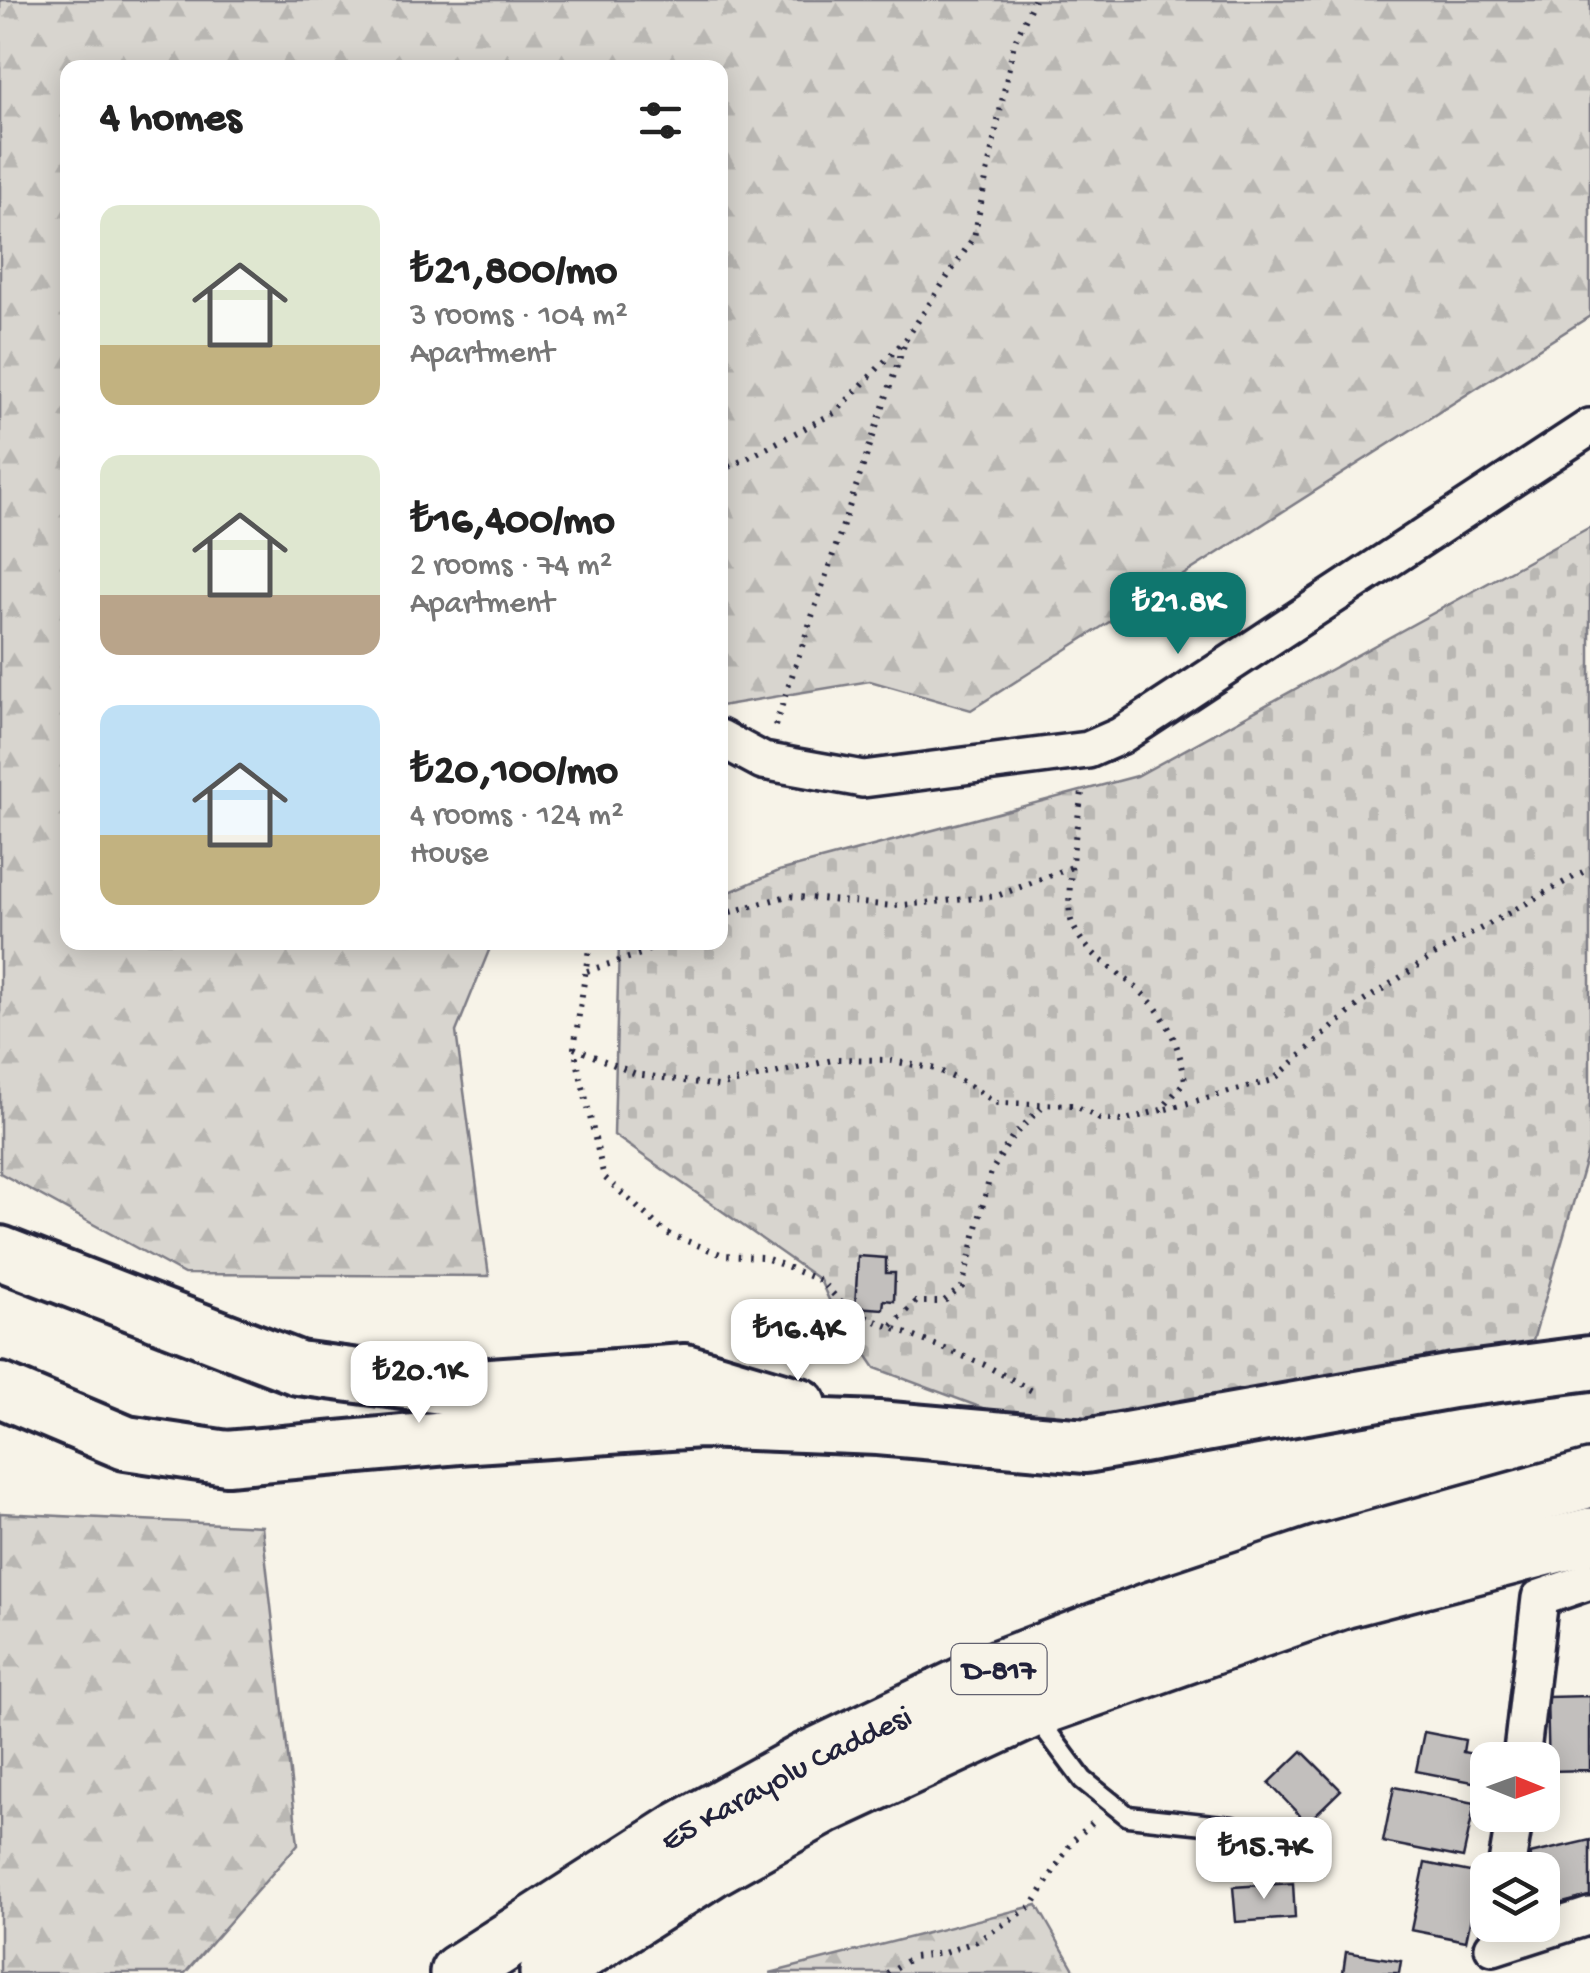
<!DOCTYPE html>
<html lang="en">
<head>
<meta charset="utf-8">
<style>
  :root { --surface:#fff; --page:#f2f2f2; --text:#222; --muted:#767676; --accent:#0f766e }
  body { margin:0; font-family:"Gochi Hand",sans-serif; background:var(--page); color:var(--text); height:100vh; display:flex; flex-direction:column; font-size:38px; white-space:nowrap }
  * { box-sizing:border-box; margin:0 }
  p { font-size:32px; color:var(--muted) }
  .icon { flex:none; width:55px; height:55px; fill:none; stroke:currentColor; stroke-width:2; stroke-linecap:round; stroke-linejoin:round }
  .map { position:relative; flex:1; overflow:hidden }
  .panel { position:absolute; left:60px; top:60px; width:668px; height:890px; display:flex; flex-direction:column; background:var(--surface); border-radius:20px; box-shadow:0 5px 25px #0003 }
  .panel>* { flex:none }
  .needle { width:65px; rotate:91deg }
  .controls { position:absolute; left:1470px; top:1742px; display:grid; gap:20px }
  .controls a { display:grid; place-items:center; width:90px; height:90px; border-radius:20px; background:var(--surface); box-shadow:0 5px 25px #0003; font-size:50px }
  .price { position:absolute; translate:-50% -85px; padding:0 22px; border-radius:20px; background:#fff; color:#222; font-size:32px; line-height:65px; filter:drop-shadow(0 2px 5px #0008) }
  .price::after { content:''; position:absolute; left:50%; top:60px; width:30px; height:22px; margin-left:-15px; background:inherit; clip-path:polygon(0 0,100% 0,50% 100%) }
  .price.active { background:var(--accent); color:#fff }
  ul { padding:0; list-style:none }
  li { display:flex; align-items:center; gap:30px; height:250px; padding:0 40px }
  li span { display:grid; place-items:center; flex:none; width:280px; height:200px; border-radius:20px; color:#555 }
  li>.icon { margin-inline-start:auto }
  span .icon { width:120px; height:120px; fill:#fffc; stroke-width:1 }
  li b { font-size:42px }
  h2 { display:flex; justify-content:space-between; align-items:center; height:120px; padding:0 40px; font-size:42px }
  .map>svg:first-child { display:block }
  .forest { fill:url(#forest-firs); stroke:#7d7c85; stroke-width:2.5 }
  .cemetery { fill:url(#cemetery-stones); stroke:#7d7c85; stroke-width:2.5 }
  .building { fill:#c2bfbd; stroke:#22223b; stroke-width:2.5 }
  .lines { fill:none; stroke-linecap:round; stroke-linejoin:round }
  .lane-casing { stroke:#22223b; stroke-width:25 }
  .street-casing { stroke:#22223b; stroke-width:42 }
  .secondary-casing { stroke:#22223b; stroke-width:60 }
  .highway-casing { stroke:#22223b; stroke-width:62 }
  .path { stroke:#22223b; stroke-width:6; stroke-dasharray:2.5 8; stroke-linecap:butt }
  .lane { stroke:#f7f3e8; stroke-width:18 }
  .street { stroke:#f7f3e8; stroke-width:35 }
  .secondary { stroke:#f7f3e8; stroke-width:52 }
  .highway { stroke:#f7f3e8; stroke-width:55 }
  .labels { text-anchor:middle; stroke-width:8; stroke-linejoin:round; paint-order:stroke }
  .shield { fill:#f7f3e8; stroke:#62616f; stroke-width:2.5 }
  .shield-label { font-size:30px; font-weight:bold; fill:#22223b }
  .street-label { font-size:32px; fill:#22223b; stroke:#f7f3e8 }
</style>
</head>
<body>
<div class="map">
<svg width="1590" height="1973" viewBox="0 0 1590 1973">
  <defs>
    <pattern id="forest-firs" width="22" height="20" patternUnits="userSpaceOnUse" patternTransform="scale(2.5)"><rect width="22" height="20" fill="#d8d5cf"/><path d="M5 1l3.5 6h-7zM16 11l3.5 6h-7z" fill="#b9b7b3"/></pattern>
    <pattern id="cemetery-stones" width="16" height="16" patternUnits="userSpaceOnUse" patternTransform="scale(2.5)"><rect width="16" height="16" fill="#d8d5cf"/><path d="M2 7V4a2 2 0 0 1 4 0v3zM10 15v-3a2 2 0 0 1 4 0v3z" fill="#b9b7b3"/></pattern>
  </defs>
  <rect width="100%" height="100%" fill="#f7f3e8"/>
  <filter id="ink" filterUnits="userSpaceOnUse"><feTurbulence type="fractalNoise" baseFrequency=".01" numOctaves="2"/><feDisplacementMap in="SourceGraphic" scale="20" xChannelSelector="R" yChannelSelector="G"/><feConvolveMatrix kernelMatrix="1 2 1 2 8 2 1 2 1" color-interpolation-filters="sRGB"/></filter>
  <g filter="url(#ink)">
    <g class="forest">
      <polygon points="0,0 1590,0 1590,316 971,710 870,681 720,706 720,68 68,68 68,942 492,943 456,1032 489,1276 184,1274 0,1173"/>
      <polygon points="0,1513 262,1526 298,1844 185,1973 0,1973"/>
      <polygon points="1037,1905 1076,1973 770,1973"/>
    </g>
    <polygon class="cemetery" points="1590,527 1590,1145 1528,1358 1044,1431 875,1368 829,1300 820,1280 614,1135 619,943 720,942 720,896 779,871 1137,776"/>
    <g class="building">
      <polygon points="858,1256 886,1258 886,1273 895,1273 894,1301 884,1300 883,1309 855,1307"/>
      <polygon points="1590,1696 1590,1770 1549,1771 1547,1697"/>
      <polygon points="1424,1732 1465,1740 1463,1752 1503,1760 1488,1760 1488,1785 1416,1771"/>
      <polygon points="1302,1751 1341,1790 1307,1823 1269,1783"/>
      <polygon points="1394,1787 1475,1803 1463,1858 1383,1842"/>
      <polygon points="1590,1840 1590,1896 1543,1908 1542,1870 1534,1870 1530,1854"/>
      <polygon points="1425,1863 1480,1874 1466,1941 1411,1930"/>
      <polygon points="1293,1883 1295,1918 1236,1922 1233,1887"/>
      <polygon points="1346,1952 1401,1961 1399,1973 1343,1973"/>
    </g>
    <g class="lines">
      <g class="lane-casing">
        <polyline id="lane" points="1034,1714 1083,1780 1128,1816 1232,1827"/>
      </g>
      <g class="street-casing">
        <g id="street">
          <polyline points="720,738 763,761 863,779 1088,750 1120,736 1590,427"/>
          <polyline points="1521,1760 1540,1598 1590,1581"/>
          <polyline points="1506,1870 1515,1815"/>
          <polyline points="1493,1947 1590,1916"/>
        </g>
      </g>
      <g class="secondary-casing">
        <g id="secondary">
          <polyline points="0,1253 298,1368 449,1388 685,1371 800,1405"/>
          <polyline points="0,1390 126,1443 227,1458 458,1437 700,1421 878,1428 1086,1446 1453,1381 1590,1363"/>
        </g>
      </g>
      <g class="highway-casing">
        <g id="highway">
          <path id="s1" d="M 458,1973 L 681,1830 L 806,1761 L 1002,1667 L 1152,1610 L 1320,1554 L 1590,1479"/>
          <polyline points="548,1973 711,1869 826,1805 1031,1710 1343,1600 1590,1536"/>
        </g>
      </g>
      <g class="path">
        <polyline points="720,472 836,412 906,339 974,237 1014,43 1034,0"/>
        <polyline points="775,726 904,345"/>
        <polyline points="720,915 787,896 893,906 997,896 1072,867"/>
        <polyline points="590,942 574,1048 604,1177 666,1233 723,1255 763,1257 821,1281 848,1310 985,1365 1038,1394"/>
        <polyline points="587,971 641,954 662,942"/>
        <path d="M 574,1048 L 636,1074 L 718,1086 L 837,1059 L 887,1060 L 936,1069 L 965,1083 L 997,1103 L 1074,1105 L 1100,1119 L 1122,1121 L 1161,1110 L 1185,1081 C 1180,1047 1168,1017 1142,993 C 1118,970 1086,957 1072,923 C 1063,902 1079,813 1083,786"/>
        <polyline points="1166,1109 1273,1080 1358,1005 1442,950 1590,868"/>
        <polyline points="892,1326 916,1302 943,1302 962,1287 991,1172 1012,1137 1044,1105"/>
        <polyline points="887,1973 913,1957 944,1953 977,1941 1032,1906 1073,1840 1094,1822"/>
      </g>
      <use href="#lane" class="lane"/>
      <use href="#street" class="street"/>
      <use href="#secondary" class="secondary"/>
      <use href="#highway" class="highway"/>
    </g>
  </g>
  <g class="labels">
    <rect class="shield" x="951.5" y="1644" width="95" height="50" rx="8"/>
    <g class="shield-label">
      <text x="999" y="1679">D-817</text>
    </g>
    <g class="street-label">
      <text dy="11" stroke="none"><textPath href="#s1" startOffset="382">E5 Karayolu Caddesi</textPath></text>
    </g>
  </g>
</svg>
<div class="controls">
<a><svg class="needle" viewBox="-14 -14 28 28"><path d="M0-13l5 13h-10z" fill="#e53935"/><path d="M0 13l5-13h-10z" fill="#767676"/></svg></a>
<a><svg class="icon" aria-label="layers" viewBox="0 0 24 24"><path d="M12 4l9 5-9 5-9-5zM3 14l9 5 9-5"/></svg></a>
</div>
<b class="price active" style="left:1178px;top:657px">₺21.8K</b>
<b class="price" style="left:798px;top:1384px">₺16.4K</b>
<b class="price" style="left:419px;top:1426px">₺20.1K</b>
<b class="price" style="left:1264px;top:1902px">₺15.7K</b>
<section class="panel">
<h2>4 homes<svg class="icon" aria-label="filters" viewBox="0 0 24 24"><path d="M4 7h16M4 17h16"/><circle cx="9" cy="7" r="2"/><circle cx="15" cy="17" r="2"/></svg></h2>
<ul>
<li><span style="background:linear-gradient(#dfe7d0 70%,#c2b280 0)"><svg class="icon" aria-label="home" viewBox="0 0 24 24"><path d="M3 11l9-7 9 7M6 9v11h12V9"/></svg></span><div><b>₺21,800/mo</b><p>3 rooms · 104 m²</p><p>Apartment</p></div></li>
<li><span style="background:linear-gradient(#dfe7d0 70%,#b9a48a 0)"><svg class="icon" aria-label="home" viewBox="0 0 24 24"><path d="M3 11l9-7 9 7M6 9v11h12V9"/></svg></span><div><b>₺16,400/mo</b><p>2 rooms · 74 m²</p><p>Apartment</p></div></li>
<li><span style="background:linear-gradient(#bfe0f5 65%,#c2b280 0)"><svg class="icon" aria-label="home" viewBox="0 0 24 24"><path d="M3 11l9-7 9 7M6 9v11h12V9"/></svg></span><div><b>₺20,100/mo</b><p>4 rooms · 124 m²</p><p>House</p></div></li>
</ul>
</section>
</div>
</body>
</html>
